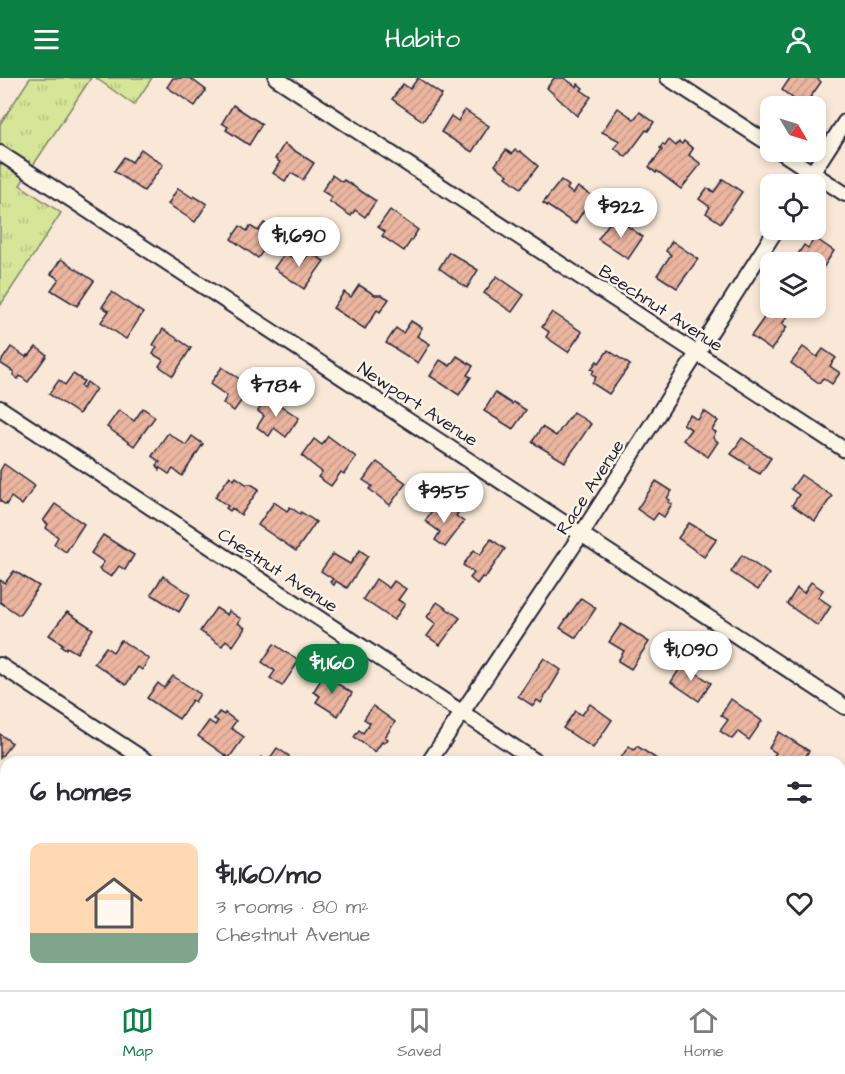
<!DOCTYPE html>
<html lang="en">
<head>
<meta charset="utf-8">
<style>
  :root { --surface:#fff; --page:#f7f7f7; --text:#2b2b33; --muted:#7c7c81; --line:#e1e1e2; --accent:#0b8043 }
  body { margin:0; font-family:"Architects Daughter",sans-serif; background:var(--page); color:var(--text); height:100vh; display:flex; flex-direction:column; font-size:22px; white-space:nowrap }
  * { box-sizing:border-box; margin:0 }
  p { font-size:20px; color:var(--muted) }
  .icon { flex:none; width:33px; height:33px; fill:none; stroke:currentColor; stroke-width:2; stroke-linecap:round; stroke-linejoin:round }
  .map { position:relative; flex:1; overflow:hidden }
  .panel { position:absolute; left:0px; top:678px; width:846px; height:234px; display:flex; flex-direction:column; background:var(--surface); border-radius:18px 18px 0 0; box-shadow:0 3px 9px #0003 }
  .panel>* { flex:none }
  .needle { width:39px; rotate:128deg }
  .buttons { position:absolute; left:760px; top:18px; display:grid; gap:12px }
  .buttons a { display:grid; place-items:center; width:66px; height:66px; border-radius:12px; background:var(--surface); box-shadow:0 3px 9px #0003; font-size:30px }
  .price { position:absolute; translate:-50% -51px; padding:0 14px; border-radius:21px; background:#fff; color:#222; font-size:20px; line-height:39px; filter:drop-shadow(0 2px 3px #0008) }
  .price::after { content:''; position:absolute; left:50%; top:36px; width:18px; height:14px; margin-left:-9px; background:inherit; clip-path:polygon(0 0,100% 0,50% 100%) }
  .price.selected { background:var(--accent); color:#fff }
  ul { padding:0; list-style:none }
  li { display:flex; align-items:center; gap:18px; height:150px; padding:0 30px }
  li+li { border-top:2px solid var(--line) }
  li span { display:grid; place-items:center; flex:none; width:168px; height:120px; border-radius:12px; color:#555 }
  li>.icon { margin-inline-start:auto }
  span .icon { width:72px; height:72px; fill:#fffc; stroke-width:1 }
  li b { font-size:26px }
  h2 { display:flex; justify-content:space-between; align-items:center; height:72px; padding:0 30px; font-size:26px }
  header { display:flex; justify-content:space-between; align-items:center; height:78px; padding:0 30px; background:var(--accent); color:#fff; font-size:27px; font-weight:600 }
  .tabs { display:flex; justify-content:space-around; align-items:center; height:84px; border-top:2px solid var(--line); background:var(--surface); font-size:16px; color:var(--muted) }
  .tabs a { display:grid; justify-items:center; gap:3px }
  .tabs .selected { color:var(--accent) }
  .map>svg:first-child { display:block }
  .grass { fill:url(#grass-tufts); stroke:#7c846a; stroke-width:1.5 }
  .building { fill:url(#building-hatch); stroke:#22223b; stroke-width:1.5 }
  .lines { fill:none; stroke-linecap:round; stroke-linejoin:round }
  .street-casing { stroke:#22223b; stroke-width:18 }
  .street { stroke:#fcf5e5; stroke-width:14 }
  .labels { text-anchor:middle; stroke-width:5; stroke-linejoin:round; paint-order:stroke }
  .street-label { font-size:18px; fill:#22223b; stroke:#fcf5e5 }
</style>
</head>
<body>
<header><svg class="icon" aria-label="menu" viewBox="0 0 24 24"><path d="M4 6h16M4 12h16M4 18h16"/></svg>Habito<svg class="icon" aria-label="person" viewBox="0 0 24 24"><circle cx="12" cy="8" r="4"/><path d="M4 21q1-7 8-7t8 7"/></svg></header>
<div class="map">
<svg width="845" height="912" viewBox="0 0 845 912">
  <defs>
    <pattern id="grass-tufts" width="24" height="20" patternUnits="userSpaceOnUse" patternTransform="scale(1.5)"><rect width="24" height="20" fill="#d7e598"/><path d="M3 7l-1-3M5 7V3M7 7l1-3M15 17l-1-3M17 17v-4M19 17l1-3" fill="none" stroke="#b8c484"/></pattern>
    <pattern id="building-hatch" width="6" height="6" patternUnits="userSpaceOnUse" patternTransform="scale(1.5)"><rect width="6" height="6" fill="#ebb59f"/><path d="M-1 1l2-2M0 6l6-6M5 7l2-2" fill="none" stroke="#c99b8a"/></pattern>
  </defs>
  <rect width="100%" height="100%" fill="#f9e8d7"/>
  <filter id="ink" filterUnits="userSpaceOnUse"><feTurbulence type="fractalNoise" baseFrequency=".0167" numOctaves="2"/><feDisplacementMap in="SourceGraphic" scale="12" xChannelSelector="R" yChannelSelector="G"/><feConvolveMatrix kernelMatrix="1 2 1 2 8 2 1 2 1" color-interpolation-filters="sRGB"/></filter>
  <g filter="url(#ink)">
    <g class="grass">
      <polygon points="30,0 91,0 20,107 61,135 0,228 0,46"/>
      <polygon points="96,0 152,0 134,27"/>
    </g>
    <g class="building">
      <polygon points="173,0 190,0 206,12 195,28 167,9"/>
      <polygon points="418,0 442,17 423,43 392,21 403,6 410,11"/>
      <polygon points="554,0 564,0 577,9 578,6 583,10 581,12 591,19 577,38 547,10"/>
      <polygon points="790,0 817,0 821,4 807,24 803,20 799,25 782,12"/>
      <polygon points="233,27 262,46 249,67 226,52 228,49 222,45"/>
      <polygon points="618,30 634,41 640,34 654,44 648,53 646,52 626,79 614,70 620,63 602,54"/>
      <polygon points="465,32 489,48 472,74 441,54 451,38 458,43"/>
      <polygon points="669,62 676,68 679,64 682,66 684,63 693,71 689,77 701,86 681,111 657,93 656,95 649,89 662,72 660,70 663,66 665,68"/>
      <polygon points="284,66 314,85 303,102 291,95 285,103 273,95 280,84 275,81"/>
      <polygon points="141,71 163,87 144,113 114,93 124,79 132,84"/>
      <polygon points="506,72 512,76 515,72 518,74 520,73 538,88 521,110 506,99 508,97 495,87"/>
      <polygon points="332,97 342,104 344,102 376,123 365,139 355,132 351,138 329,123 332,119 322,113"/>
      <polygon points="723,101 742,114 721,145 706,135 710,129 699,121 707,110 714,114"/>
      <polygon points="561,102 569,108 567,111 573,116 578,109 593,118 575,146 543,125"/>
      <polygon points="178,110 193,120 194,118 207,126 195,144 168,126"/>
      <polygon points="390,132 418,152 404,173 382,158 385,154 378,149"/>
      <polygon points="620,143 643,159 628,181 598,161 610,144 617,149"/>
      <polygon points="264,145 277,153 258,180 231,161 240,148 247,153 250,148 258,153"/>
      <polygon points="815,160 834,173 819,196 822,198 818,204 816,203 816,184 793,184 804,167 808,170"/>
      <polygon points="672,163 698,181 677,210 657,197 671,177 666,173"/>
      <polygon points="310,174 324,183 304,211 274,190 285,175 293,180 296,176 304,182"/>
      <polygon points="449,174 478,192 467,210 439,190"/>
      <polygon points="61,181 94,203 77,228 51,212 59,201 51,196"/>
      <polygon points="497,198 524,217 512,234 484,215"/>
      <polygon points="359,207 375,217 382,217 389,221 380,234 377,232 365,251 333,230 344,214 351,219"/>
      <polygon points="112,214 143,235 126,261 101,244 109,233 102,229"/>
      <polygon points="771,230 779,230 789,237 782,246 787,249 771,272 751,258"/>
      <polygon points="552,234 582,254 568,274 546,259 549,254 542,249"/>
      <polygon points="411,243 422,250 417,258 430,266 418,285 386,265 396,250 403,255"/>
      <polygon points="163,251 191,270 173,298 159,288 163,282 153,276 157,269 153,267"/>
      <polygon points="11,269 26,279 27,277 29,278 36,269 47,277 28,304 20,298 18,301 13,297 14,294 0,285"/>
      <polygon points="803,269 817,279 823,271 836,280 830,288 840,295 832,306 823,300 819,305 791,285"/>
      <polygon points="608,272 630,287 609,316 592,305 596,299 592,296 594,292 591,291 597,283 599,285"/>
      <polygon points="457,278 473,288 467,297 471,299 459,317 430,298 440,282 450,288"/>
      <polygon points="222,289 251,309 234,333 223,325 227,318 210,306"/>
      <polygon points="73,296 84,303 81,308 83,310 87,304 96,311 79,336 49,316 59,302 65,307"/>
      <polygon points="495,315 512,326 513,324 526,332 513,351 484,333"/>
      <polygon points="268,319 299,340 286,359 274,350 269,358 257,349 264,338 258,333"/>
      <polygon points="143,330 155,339 134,368 107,349 119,332 134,343"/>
      <polygon points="704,333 718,343 712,352 716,354 713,360 718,364 708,379 683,362 691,351 683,346 690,337 698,342"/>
      <polygon points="573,334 591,346 565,384 532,364 542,349 556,358"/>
      <polygon points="168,355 186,367 192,358 203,366 182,398 173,391 169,396 160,390 159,392 157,387 160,384 152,378"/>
      <polygon points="328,358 356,379 344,396 341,394 331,408 318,399 322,394 302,378 314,361 322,367"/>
      <polygon points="742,360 771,380 760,396 749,390 750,388 731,376"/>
      <polygon points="377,384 406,405 390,427 369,411 372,408 363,402"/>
      <polygon points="4,386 35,408 22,427 11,419 6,427 0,423 0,393"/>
      <polygon points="801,397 832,418 815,443 792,427 799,417 791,411"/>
      <polygon points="230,398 234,402 236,399 246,406 251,406 259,411 241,437 232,430 230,433 226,430 228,428 215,419"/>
      <polygon points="656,403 672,413 667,420 670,422 668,424 672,426 664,439 658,435 653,442 637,431"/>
      <polygon points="274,424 287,433 290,429 300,436 301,434 316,444 296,473 258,447"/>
      <polygon points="437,425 450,434 453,431 458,435 456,438 464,444 445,469 435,462 440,454 425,443"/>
      <polygon points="55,426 84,446 66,474 54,466 58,459 46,450 48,446 43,443"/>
      <polygon points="689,445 717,461 704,479 678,460"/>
      <polygon points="103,457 134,477 125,492 119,488 111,499 99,491 104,484 91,475"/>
      <polygon points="491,461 505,471 485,500 482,499 477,506 470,500 474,495 463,487 474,472 480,477"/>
      <polygon points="360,472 368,478 347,510 336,503 334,507 330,504 333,501 321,493 333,476 350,486"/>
      <polygon points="742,477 769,496 758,512 731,494"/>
      <polygon points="14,493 39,508 19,537 0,524 0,502 5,505"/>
      <polygon points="163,498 190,516 179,534 151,516"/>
      <polygon points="376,501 389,510 394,503 406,511 398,522 405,526 394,542 363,521"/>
      <polygon points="811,504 823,512 818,519 831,528 818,548 787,526 797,510 804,515"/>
      <polygon points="581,520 596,530 576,560 560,550"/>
      <polygon points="437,524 460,540 440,567 427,558 436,546 427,539"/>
      <polygon points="216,530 227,537 229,533 241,541 238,545 245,550 233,568 226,562 222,568 200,553"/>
      <polygon points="67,534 93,551 77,575 67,569 66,571 61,568 63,566 49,557"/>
      <polygon points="621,546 649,564 631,591 618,583 624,573 609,564"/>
      <polygon points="121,562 149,581 142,592 138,589 126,607 94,585 106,569 113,574"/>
      <polygon points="274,566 299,583 282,608 270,600 275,593 262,584"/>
      <polygon points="544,580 561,592 541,625 537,622 533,628 518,618"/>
      <polygon points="683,586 711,605 699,623 671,604"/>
      <polygon points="324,597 352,615 338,638 316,624 320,618 313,614"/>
      <polygon points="173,598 200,616 195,624 192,622 179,641 147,620 158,605 164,610"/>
      <polygon points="731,621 762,643 749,662 738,654 732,661 720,653 728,642 721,637"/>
      <polygon points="590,626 612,642 593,670 563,650 575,633 582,637"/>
      <polygon points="373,628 395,644 385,659 388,661 384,665 382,664 375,674 354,659 359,652 363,655 370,645 364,641"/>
      <polygon points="219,634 224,637 225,635 236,643 231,650 244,659 229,680 198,658 209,643 215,647 218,643 214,641"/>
      <polygon points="779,654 809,673 802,684 778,684 772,680 776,675 769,670"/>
      <polygon points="0,656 12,665 0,680"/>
      <polygon points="629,668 634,672 637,668 660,683 618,684"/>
      <polygon points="277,670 289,678 285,684 257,684 261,679 268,683"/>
      <polygon points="840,698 845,701 845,734 840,731 843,724 840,722"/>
      <polygon points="0,750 6,754 6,788 3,792 0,789"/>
      <polygon points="844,803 845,804 845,832 840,829 840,806"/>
      <polygon points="0,894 6,898 2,903 11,909 8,912 0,912"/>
      <polygon points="194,906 222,906 218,912 197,912 193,909"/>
      <polygon points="329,906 356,906 352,912 331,912 327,909"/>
      <polygon points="776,906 788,906 792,909 794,906 802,906 806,909 804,912 772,912"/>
    </g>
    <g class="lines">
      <g class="street-casing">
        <g id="street">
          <polyline points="276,0 845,372"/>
          <polyline points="668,0 771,67"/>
          <polyline points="781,74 845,116"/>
          <polyline points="0,75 845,629"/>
          <polyline points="805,106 845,44"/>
          <polyline points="0,330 537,684"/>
          <polyline points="0,587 148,684"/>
          <polyline points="429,684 582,455 776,152"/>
          <polyline points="0,845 6,849"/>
          <polyline points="840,881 845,884"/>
          <polyline points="94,906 103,912"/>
          <polyline points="486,906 495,912"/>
          <polyline points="278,912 282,906"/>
        </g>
      </g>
      <use href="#street" class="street"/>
    </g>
  </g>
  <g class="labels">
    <g class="street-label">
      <text transform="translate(661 230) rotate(33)" y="6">Beechnut Avenue</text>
      <text transform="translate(418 326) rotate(33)" y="6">Newport Avenue</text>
      <text transform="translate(590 409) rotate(-57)" y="6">Race Avenue</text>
      <text transform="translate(278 492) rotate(33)" y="6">Chestnut Avenue</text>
    </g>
  </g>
</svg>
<div class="buttons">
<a><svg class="needle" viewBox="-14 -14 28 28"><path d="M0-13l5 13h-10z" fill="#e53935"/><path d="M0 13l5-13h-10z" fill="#7c7c81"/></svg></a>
<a><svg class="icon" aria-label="locate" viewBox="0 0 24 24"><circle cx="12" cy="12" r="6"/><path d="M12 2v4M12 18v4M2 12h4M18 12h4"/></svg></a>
<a><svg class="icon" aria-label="layers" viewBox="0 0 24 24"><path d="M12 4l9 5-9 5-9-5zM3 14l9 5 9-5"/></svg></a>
</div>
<b class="price" style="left:621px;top:161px">$922</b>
<b class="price" style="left:299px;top:190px">$1,690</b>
<b class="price" style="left:276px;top:340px">$784</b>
<b class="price" style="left:444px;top:446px">$955</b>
<b class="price" style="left:691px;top:604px">$1,090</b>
<b class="price selected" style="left:332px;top:617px">$1,160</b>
<section class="panel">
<h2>6 homes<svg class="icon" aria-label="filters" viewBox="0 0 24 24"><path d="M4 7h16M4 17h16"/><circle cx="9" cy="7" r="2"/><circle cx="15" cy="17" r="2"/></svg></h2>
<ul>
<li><span style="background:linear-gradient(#ffd9b3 75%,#7fa58c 0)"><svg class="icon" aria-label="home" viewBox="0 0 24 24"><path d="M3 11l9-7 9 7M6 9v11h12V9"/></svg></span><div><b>$1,160/mo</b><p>3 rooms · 80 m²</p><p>Chestnut Avenue</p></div><svg class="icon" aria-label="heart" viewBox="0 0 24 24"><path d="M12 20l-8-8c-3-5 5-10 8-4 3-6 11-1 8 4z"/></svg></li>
</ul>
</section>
</div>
<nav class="tabs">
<a class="selected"><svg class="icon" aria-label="map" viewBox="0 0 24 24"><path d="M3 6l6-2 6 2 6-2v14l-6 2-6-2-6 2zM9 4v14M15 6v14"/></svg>Map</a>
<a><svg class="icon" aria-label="saved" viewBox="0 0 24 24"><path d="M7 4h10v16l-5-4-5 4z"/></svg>Saved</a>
<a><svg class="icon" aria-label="home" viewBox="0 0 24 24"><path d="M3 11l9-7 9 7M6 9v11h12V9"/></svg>Home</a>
</nav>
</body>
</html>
